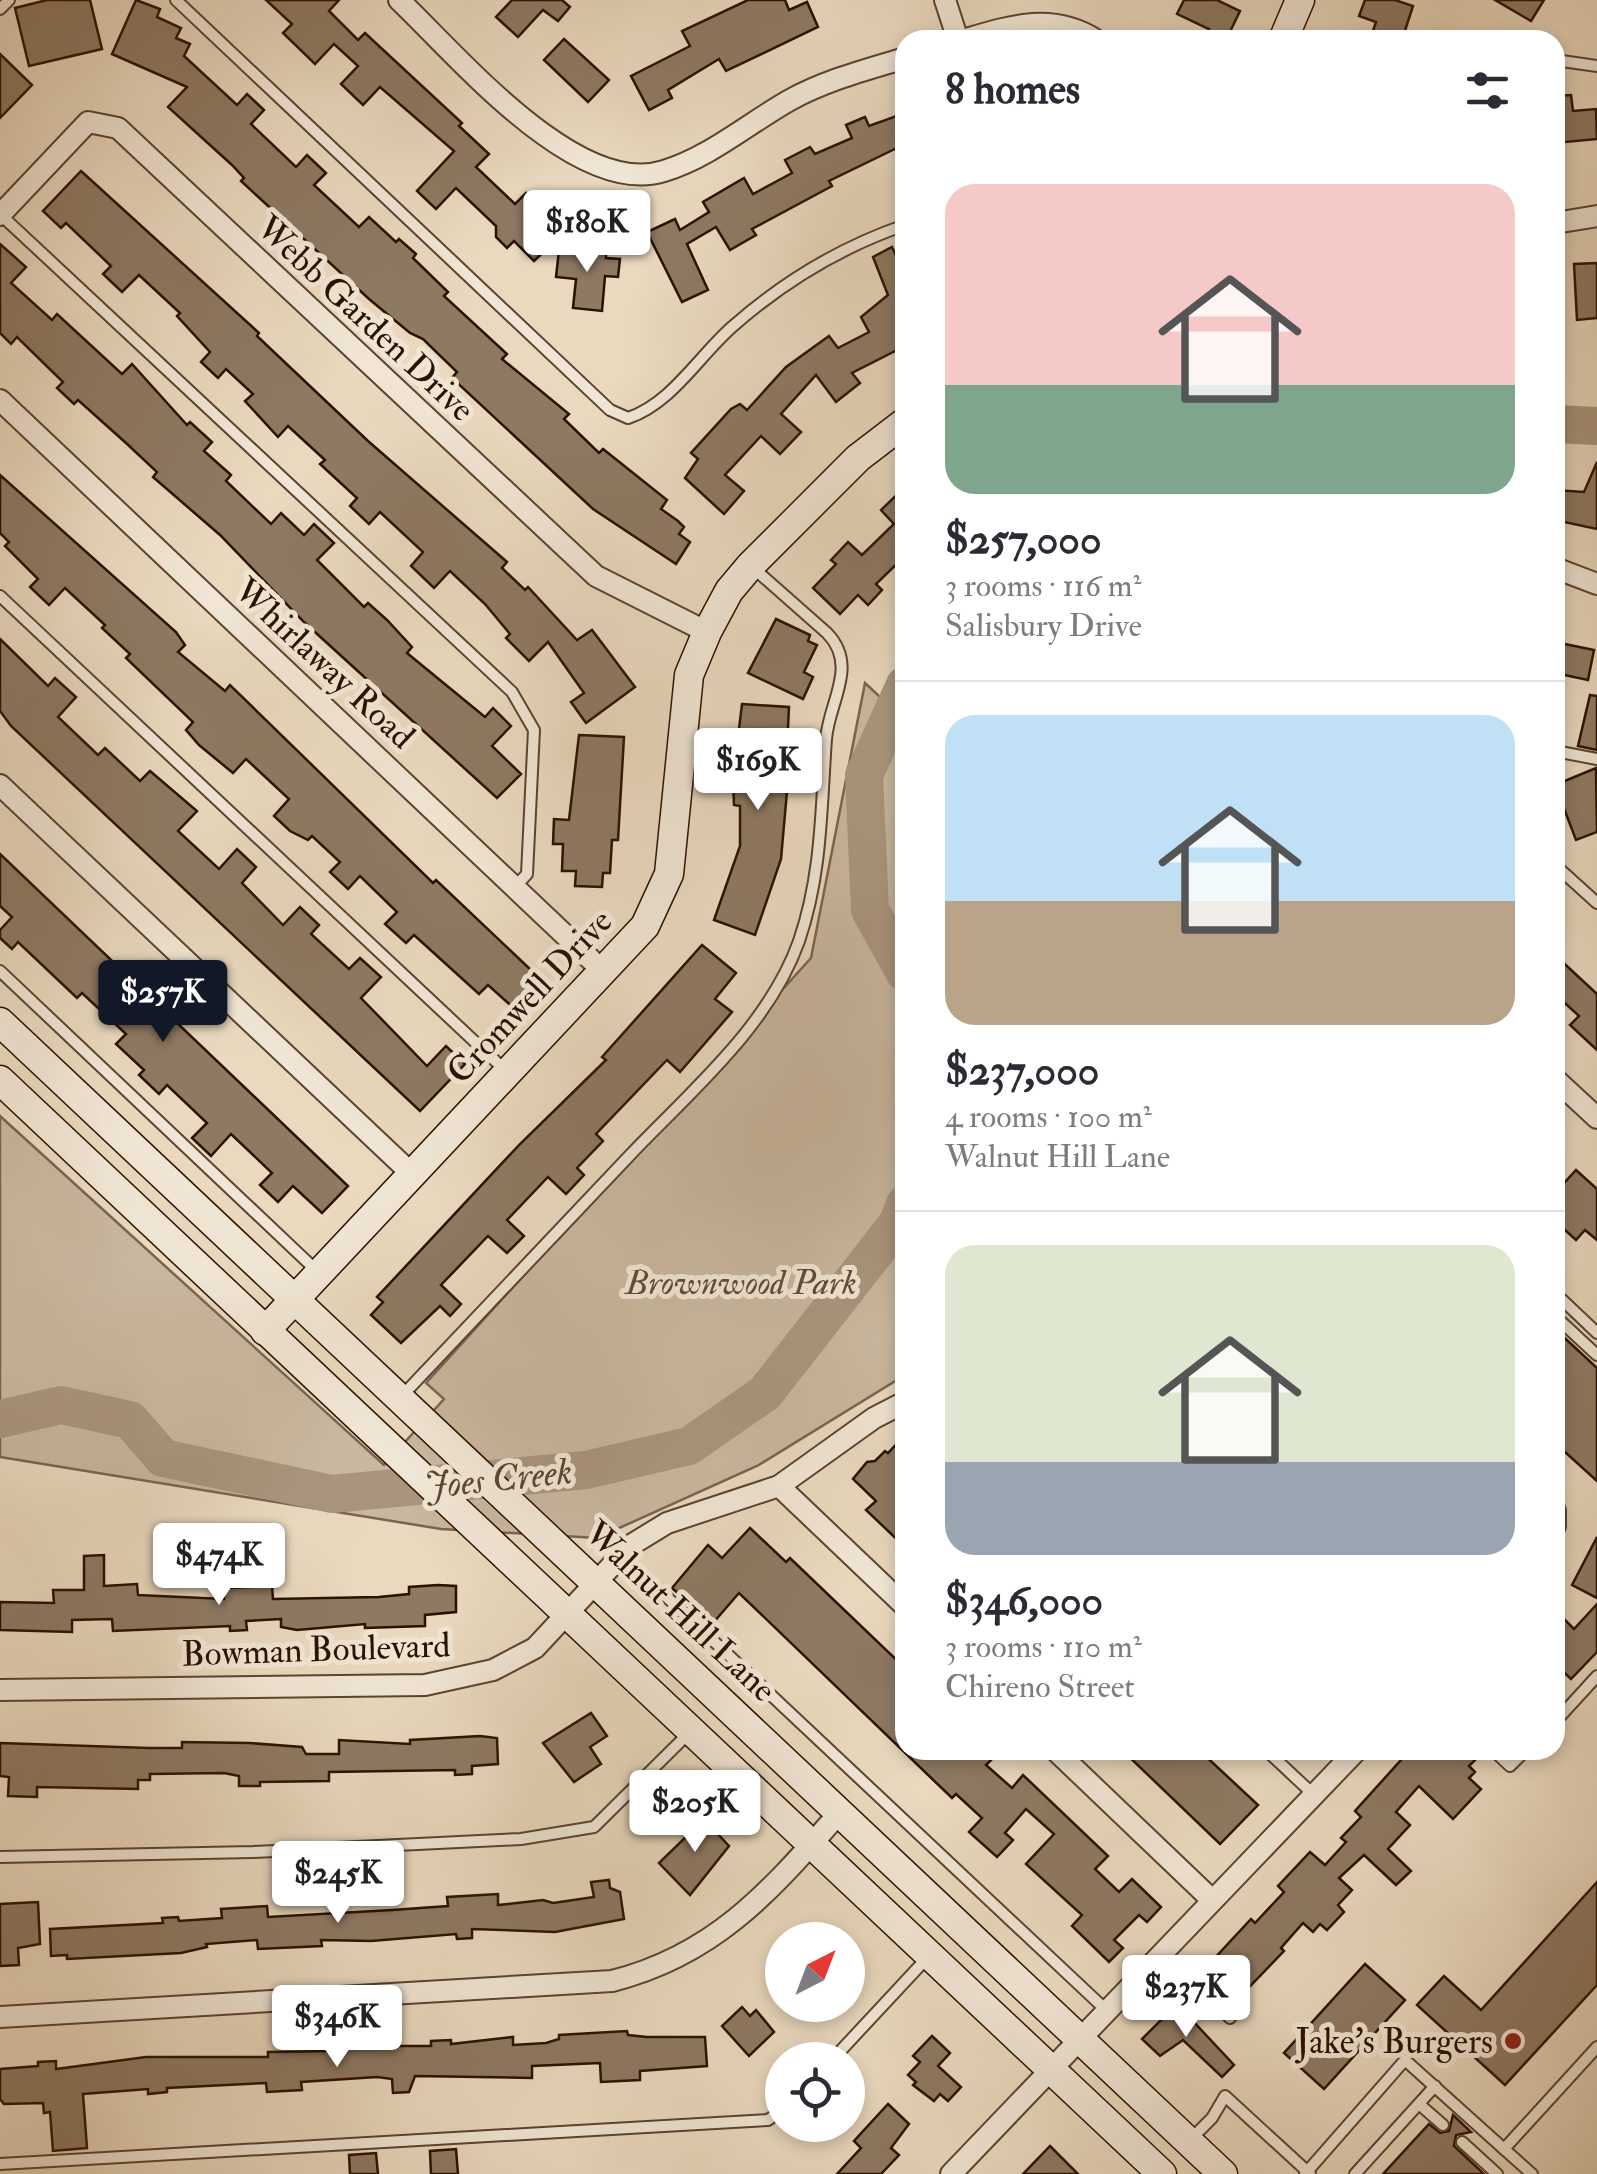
<!DOCTYPE html>
<html lang="en">
<head>
<meta charset="utf-8">
<style>
  :root { --surface:#fff; --page:#f7f7f7; --text:#2b2b33; --muted:#7c7c81; --line:#e1e1e2; --accent:#111827 }
  body { margin:0; font-family:"IM FELL Double Pica",serif; background:var(--page); color:var(--text); height:100vh; display:flex; flex-direction:column; font-size:38px; white-space:nowrap }
  * { box-sizing:border-box; margin:0 }
  p { font-size:32px; color:var(--muted) }
  .icon { flex:none; width:55px; height:55px; fill:none; stroke:currentColor; stroke-width:2; stroke-linecap:round; stroke-linejoin:round }
  .map { position:relative; flex:1; overflow:hidden }
  .details { position:absolute; left:895px; top:30px; width:670px; height:1730px; display:flex; flex-direction:column; background:var(--surface); border-radius:30px; box-shadow:0 5px 15px #0003 }
  .details>* { flex:none }
  .needle { width:65px; rotate:42deg }
  .controls { position:absolute; left:765px; top:1922px; display:grid; gap:20px }
  .controls a { display:grid; place-items:center; width:100px; height:100px; border-radius:50%; background:var(--surface); box-shadow:0 5px 15px #0003; font-size:50px }
  .price { position:absolute; translate:-50% -85px; padding:0 22px; border-radius:10px; background:#fff; color:#222; font-size:32px; line-height:65px; filter:drop-shadow(0 2px 5px #0008) }
  .price::after { content:''; position:absolute; left:50%; top:60px; width:30px; height:22px; margin-left:-15px; background:inherit; clip-path:polygon(0 0,100% 0,50% 100%) }
  .price.active { background:var(--accent); color:#fff }
  ul { padding:0; list-style:none }
  li { display:grid; align-content:center; gap:20px; height:530px; padding:0 50px }
  li+li { border-top:2px solid var(--line) }
  li span { display:grid; place-items:center; height:310px; border-radius:30px; color:#555 }
  li>.icon { margin-inline-start:auto }
  span .icon { width:180px; height:180px; fill:#fffc; stroke-width:1 }
  li b { font-size:42px }
  h2 { display:flex; justify-content:space-between; align-items:center; height:120px; padding:0 50px; font-size:42px }
  .map>svg:first-child { display:block }
  .green { fill:#c9b79f; stroke:#7a6450; stroke-width:2.5 }
  .lines { fill:none; stroke-linecap:round; stroke-linejoin:round }
  .river { stroke:#a9957e; stroke-width:38 }
  .building { fill:#8e7963; stroke:#2a1100; stroke-width:2.5 }
  .lane-casing { stroke:#5a4330; stroke-width:14 }
  .street-casing { stroke:#5a4330; stroke-width:24 }
  .secondary-casing { stroke:#2a1100; stroke-width:31 }
  .lane { stroke:#f1e6d5; stroke-width:10 }
  .street { stroke:#f1e6d5; stroke-width:20 }
  .secondary { stroke:#f1e6d5; stroke-width:28 }
  .poi-dot { fill:#8f2418; stroke:#f1e6d5; stroke-width:4 }
  .labels { text-anchor:middle; stroke-width:10; stroke-linejoin:round; paint-order:stroke }
  .street-label { font-size:35px; fill:#2a1100; stroke:#f1e6d5 }
  .park-label { font-size:35px; font-style:italic; fill:#624b38; stroke:#f1e6d5 }
  .poi-label { font-size:35px; fill:#2a1100; stroke:#f1e6d5; text-anchor:end }
  .water-label { font-size:38px; font-style:italic; fill:#5d4632; stroke:#f1e6d5 }
</style>
</head>
<body>
<div class="map">
<svg width="1597" height="2174" viewBox="0 0 1597 2174">
  <rect width="100%" height="100%" fill="#ead9bf"/>
  <filter id="stains"><feTurbulence type="fractalNoise" baseFrequency=".002" numOctaves="4"/><feColorMatrix values="0 0 0 0 .2 0 0 0 0 .09 0 0 0 0 .02 0 0 0 .5 -.17"/></filter>
  <radialGradient id="worn" r=".72"><stop offset=".6" stop-color="#630" stop-opacity="0"/><stop offset="1" stop-color="#630" stop-opacity=".3"/></radialGradient>
  <polygon class="green" points="865,683 905,720 905,1375 757,1466 597,1538 441,1529 0,1457 0,1116 384,1465 444,1399 426,1383 811,958"/>
  <g class="lines">
    <g class="river">
      <polyline points="1555,424 1597,426"/>
      <polyline points="905,685 864,775 870,910 905,973"/>
      <polyline points="0,1419 61,1405 130,1420 163,1458 332,1494 586,1470 689,1446 765,1393 898,1223 905,1204"/>
    </g>
  </g>
  <g class="building">
    <polygon points="47,0 90,0 102,49 29,66 15,8"/>
    <polygon points="136,0 160,9 157,17 181,28 176,38 190,44 184,56 237,105 247,94 264,110 251,124 296,167 307,155 326,173 314,185 359,227 369,217 396,242 399,239 416,254 413,258 448,292 444,296 507,354 502,359 569,414 564,419 599,453 603,449 667,500 661,509 678,521 684,527 679,534 690,542 676,564 593,509 452,378 457,372 423,339 410,333 369,299 241,181 244,178 232,165 168,107 187,87 112,54"/>
    <polygon points="266,0 339,0 329,11 358,40 365,33 462,123 459,126 489,154 476,167 515,204 526,193 543,210 536,223 555,241 534,261 514,241 507,248 496,237 496,226 456,188 436,209 417,191 454,151 380,87 363,105 341,84 358,66 334,44 315,64 283,33 292,24"/>
    <polygon points="512,0 562,0 570,7 558,21 543,10 518,37 496,17"/>
    <polygon points="748,0 785,0 789,10 807,2 818,27 726,71 719,59 668,90 672,98 649,110 631,76 690,46 682,31"/>
    <polygon points="1184,0 1217,0 1240,11 1226,40 1203,40 1209,29 1177,14"/>
    <polygon points="1365,0 1395,0 1413,6 1402,40 1370,40 1376,22 1359,16"/>
    <polygon points="1495,0 1544,0 1531,21"/>
    <polygon points="564,39 609,80 588,102 544,60"/>
    <polygon points="0,54 32,85 0,118"/>
    <polygon points="1571,95 1573,111 1596,109 1597,139 1555,143 1555,96"/>
    <polygon points="905,113 905,144 829,181 832,186 752,229 756,235 730,250 716,227 687,244 708,290 682,302 647,232 675,219 680,230 709,212 703,202 744,178 753,194 792,173 785,160 810,147 815,154 852,138 846,125 865,117 869,126"/>
    <polygon points="81,171 259,333 257,336 368,441 507,562 502,568 525,590 528,587 577,640 592,630 635,687 586,723 571,702 584,693 548,642 529,661 506,638 510,634 485,604 450,571 434,588 411,566 423,552 380,512 369,524 350,506 357,498 320,464 325,460 288,426 278,437 245,401 253,394 226,369 218,378 201,362 210,352 177,316 180,313 139,275 122,292 103,274 111,266 66,223 61,228 43,211"/>
    <polygon points="0,244 26,267 11,283 52,320 57,314 122,374 132,364 187,425 190,422 212,442 204,451 231,475 226,481 271,524 281,513 304,535 314,524 334,543 317,560 364,607 368,603 387,620 412,647 407,653 485,717 493,708 511,726 492,746 521,774 497,798 304,622 220,535 153,477 157,472 126,443 78,400 74,404 57,388 63,382 17,337 11,344 0,333"/>
    <polygon points="892,247 905,275 905,346 852,373 860,383 836,402 816,375 781,414 801,432 780,454 761,436 725,475 744,491 724,514 685,478 698,459 691,453 731,409 740,404 747,410 786,367 829,336 838,348 869,332 861,317 888,295 873,257"/>
    <polygon points="559,250 606,251 606,258 620,259 618,277 605,276 602,311 573,308 576,279 556,277"/>
    <polygon points="1597,263 1597,318 1577,320 1574,264"/>
    <polygon points="1597,462 1597,529 1555,520 1555,490 1584,492"/>
    <polygon points="0,475 176,632 185,645 178,652 225,691 230,685 433,883 436,880 532,971 530,974 542,985 518,1012 488,985 479,994 414,935 406,943 385,924 397,912 360,876 348,889 330,872 340,862 312,836 308,840 290,831 274,816 289,799 246,759 233,773 199,745 186,730 193,722 126,658 130,654 102,628 105,625 65,588 49,605 30,587 38,579 5,546 9,542 0,533"/>
    <polygon points="905,487 905,556 876,584 882,590 868,605 858,595 840,614 813,588 836,564 831,560 848,542 862,555 894,524 881,510"/>
    <polygon points="776,619 810,635 808,641 817,645 804,672 813,677 803,699 748,673"/>
    <polygon points="0,639 48,686 55,678 76,697 58,717 98,755 105,748 140,781 150,771 197,811 178,831 219,869 237,849 256,867 242,883 283,925 300,907 319,925 311,934 349,969 360,958 381,977 361,998 427,1066 446,1046 465,1064 420,1111 11,726 0,711"/>
    <polygon points="1555,642 1594,650 1588,680 1555,673"/>
    <polygon points="1590,695 1597,696 1597,750 1578,746"/>
    <polygon points="742,704 789,707 787,748 797,748 795,781 788,780 781,859 755,935 714,920 740,846 740,806 734,805 733,778"/>
    <polygon points="579,735 624,737 618,840 612,840 610,873 603,873 602,887 575,886 576,871 562,871 563,844 553,844 554,819 569,820"/>
    <polygon points="1596,768 1597,832 1576,840 1555,785"/>
    <polygon points="0,854 348,1186 322,1213 293,1186 278,1202 260,1185 272,1173 231,1134 211,1156 192,1138 207,1123 167,1085 159,1094 139,1075 144,1070 116,1044 126,1034 82,993 77,998 18,942 12,949 0,938 0,930 12,917 0,906"/>
    <polygon points="702,945 736,973 715,999 732,1012 680,1072 667,1060 596,1134 603,1141 577,1168 584,1175 566,1194 548,1177 507,1220 524,1236 507,1253 488,1236 441,1285 461,1304 450,1316 440,1306 401,1343 371,1315 383,1302 377,1297 520,1144 606,1060 602,1057"/>
    <polygon points="1555,955 1597,994 1597,1050 1570,1025 1579,1016 1555,994"/>
    <polygon points="1576,1170 1597,1189 1597,1240 1585,1230 1576,1240 1555,1221 1555,1193"/>
    <polygon points="1555,1329 1597,1368 1597,1481 1555,1443"/>
    <polygon points="905,1435 905,1547 866,1510 876,1501 853,1479 867,1462 875,1461 885,1451 888,1453"/>
    <polygon points="750,1528 786,1562 790,1558 905,1668 905,1750 1001,1750 986,1765 1012,1788 1023,1775 1108,1856 1095,1869 1119,1892 1132,1879 1161,1907 1147,1922 1139,1915 1114,1940 1123,1948 1109,1962 1072,1926 1082,1915 1026,1864 1054,1834 1026,1809 1005,1833 1013,1840 997,1857 969,1832 982,1818 956,1794 952,1798 739,1593 713,1623 672,1588 708,1545 722,1558"/>
    <polygon points="1597,1537 1597,1598 1572,1585"/>
    <polygon points="104,1555 104,1586 137,1584 138,1595 224,1599 224,1588 272,1586 273,1599 379,1597 409,1594 409,1587 438,1585 456,1586 456,1612 425,1615 425,1626 365,1628 365,1624 297,1630 281,1627 281,1619 246,1621 247,1630 230,1631 230,1626 113,1631 112,1619 72,1620 72,1632 0,1630 0,1602 54,1603 53,1590 84,1590 84,1556"/>
    <polygon points="1597,1604 1597,1652 1571,1679 1555,1664 1555,1610 1574,1629"/>
    <polygon points="591,1713 607,1736 590,1747 601,1764 574,1782 543,1743"/>
    <polygon points="480,1736 497,1738 498,1764 472,1766 472,1774 455,1775 455,1770 329,1772 329,1781 260,1782 260,1786 239,1786 239,1776 224,1773 150,1774 150,1780 138,1780 138,1789 37,1787 37,1797 8,1796 9,1777 0,1776 0,1743 149,1748 182,1748 182,1742 249,1743 302,1747 306,1754 339,1754 339,1740 410,1744 410,1740"/>
    <polygon points="1122,1750 1199,1750 1258,1805 1220,1844"/>
    <polygon points="1410,1750 1468,1750 1476,1759 1469,1766 1475,1772 1469,1778 1481,1789 1453,1819 1419,1786 1396,1812 1410,1825 1388,1849 1411,1871 1396,1885 1364,1855 1339,1878 1352,1890 1338,1905 1344,1912 1327,1930 1320,1924 1313,1932 1303,1923 1281,1948 1284,1951 1231,2006 1199,1975 1251,1919 1255,1923 1284,1892 1278,1886 1310,1852 1325,1865 1346,1842 1341,1838 1361,1817 1355,1811"/>
    <polygon points="699,1814 729,1846 690,1895 659,1863 690,1833 685,1827"/>
    <polygon points="609,1880 610,1888 620,1892 624,1919 555,1932 472,1929 472,1938 457,1939 456,1934 371,1941 321,1940 322,1946 258,1949 257,1940 206,1944 207,1947 181,1953 67,1959 67,1955 51,1956 50,1929 163,1923 162,1918 178,1917 179,1921 222,1918 221,1909 267,1906 268,1917 392,1910 448,1906 447,1897 498,1894 498,1905 543,1900 553,1903 594,1897 591,1882"/>
    <polygon points="1597,1882 1597,1985 1505,2085 1417,2005 1444,1976 1481,2010"/>
    <polygon points="38,1902 40,1944 18,1948 19,1965 0,1966 0,1904"/>
    <polygon points="1365,1964 1405,2000 1324,2089 1284,2053"/>
    <polygon points="1177,2004 1234,2065 1222,2077 1183,2040 1160,2056 1142,2039"/>
    <polygon points="742,2007 750,2016 756,2010 774,2032 749,2056 722,2026"/>
    <polygon points="627,2031 628,2035 647,2037 705,2037 707,2066 640,2071 640,2080 601,2082 600,2063 532,2066 532,2078 415,2076 409,2092 393,2093 392,2079 377,2077 301,2082 302,2090 267,2092 266,2083 167,2088 167,2092 148,2094 148,2089 83,2094 87,2148 53,2151 50,2112 44,2113 43,2103 4,2104 0,2099 0,2069 38,2066 38,2062 56,2061 56,2069 146,2057 268,2057 268,2052 330,2051 330,2046 431,2046 431,2041 451,2040 451,2044 513,2037 513,2045 546,2043 559,2039 559,2035"/>
    <polygon points="932,2036 950,2053 938,2066 961,2087 948,2101 940,2094 934,2101 913,2085 916,2082 908,2075 920,2062 913,2056"/>
    <polygon points="888,2104 909,2124 891,2148 899,2155 881,2174 837,2174 861,2148 854,2141"/>
    <polygon points="1453,2115 1471,2132 1456,2135 1454,2146 1484,2174 1383,2174 1429,2124 1440,2133 1449,2131"/>
    <polygon points="1050,2146 1078,2174 1023,2174"/>
    <polygon points="456,2149 458,2174 431,2174 430,2151"/>
    <polygon points="376,2153 378,2174 350,2174 349,2155"/>
  </g>
  <g class="lines">
    <g class="lane-casing">
      <g id="lane">
        <path d="M 176,0 L 610,410 L 628,418 C 672,403 698,357 732,327 C 783,282 841,247 905,225"/>
        <polyline points="0,9 9,0"/>
        <polyline points="1555,60 1597,66"/>
        <polyline points="1,215 512,692 534,730 527,874 515,887"/>
        <polyline points="0,596 506,1071"/>
        <polyline points="1555,751 1597,759"/>
        <polyline points="1555,865 1597,903"/>
        <polyline points="0,971 319,1273"/>
        <polyline points="1555,1293 1597,1333"/>
        <polyline points="1555,1316 1597,1355"/>
        <path d="M 401,1397 C 477,1316 554,1235 631,1154 C 691,1091 769,1026 799,941 C 822,874 821,809 826,739 C 829,701 859,666 827,633 L 751,566"/>
        <polyline points="622,1555 1106,2010"/>
        <polyline points="1555,1722 1597,1676"/>
        <polyline points="1266,1750 1314,1795"/>
        <polyline points="1493,1750 1510,1766 1526,1750"/>
        <polyline points="0,1857 253,1852 521,1839 594,1827 689,1733"/>
        <polyline points="1163,1952 1230,2018"/>
        <polyline points="832,2060 927,1958"/>
        <polyline points="1419,2104 1443,2125"/>
        <polyline points="1189,2141 1212,2118 1225,2096 1310,2174"/>
        <polyline points="1462,2142 1497,2174"/>
        <polyline points="1504,2149 1532,2174"/>
        <polyline points="0,2164 768,2120 782,2110"/>
        <polyline points="1305,2174 1405,2060 1504,2149 1597,2047"/>
        <polyline points="1355,2174 1435,2086"/>
      </g>
    </g>
    <g class="street-casing">
      <g id="street">
        <path d="M 399,0 C 457,55 577,199 664,171 C 710,157 749,123 790,100 C 826,80 866,70 905,58"/>
        <polyline points="945,0 958,40"/>
        <path d="M 963,40 C 1010,26 1052,12 1096,40"/>
        <polyline points="0,215 88,122 118,128 596,576 707,632"/>
        <polyline points="1555,223 1597,216"/>
        <polyline points="0,400 605,973"/>
        <polyline points="1555,568 1597,584"/>
        <polyline points="0,785 413,1175"/>
        <polyline points="1555,1079 1597,1118"/>
        <polyline points="779,1486 905,1606"/>
        <polyline points="1555,1511 1555,1526"/>
        <polyline points="0,1690 425,1685 493,1670 535,1648 631,1545 667,1523 779,1486 874,1418 905,1402"/>
        <polyline points="1055,1750 1212,1900"/>
        <path d="M 0,2017 L 612,1981 C 716,1955 771,1890 840,1812"/>
        <polyline points="951,2174 1357,1750"/>
      </g>
    </g>
    <g class="secondary-casing">
      <g id="secondary">
        <polyline points="1283,40 1300,0"/>
        <polyline points="0,1022 1223,2174"/>
        <polyline points="0,1080 1162,2174"/>
        <polyline points="265,1331 645,926 669,874 689,675 707,632 729,591 750,566 858,458 905,422"/>
      </g>
    </g>
    <use href="#lane" class="lane"/>
    <use href="#street" class="street"/>
    <use href="#secondary" class="secondary"/>
  </g>
  <circle class="poi-dot" cx="1513" cy="2041" r="10"/>
  <g class="labels">
    <g class="street-label">
      <text transform="translate(366 318) rotate(43)" y="12">Webb Garden Drive</text>
      <text transform="translate(325 663) rotate(43)" y="12">Whirlaway Road</text>
      <text transform="translate(529 996) rotate(-47)" y="12">Cromwell Drive</text>
      <text transform="translate(681 1611) rotate(43)" y="12">Walnut Hill Lane</text>
      <text transform="translate(316 1649) rotate(-2)" y="12">Bowman Boulevard</text>
    </g>
    <g class="park-label">
      <text x="741" y="1294">Brownwood Park</text>
    </g>
    <g class="poi-label">
      <text x="1493" y="2053">Jake's Burgers</text>
    </g>
    <g class="water-label">
      <text transform="translate(498 1478) rotate(-6)" y="13">Joes Creek</text>
    </g>
  </g>
  <rect width="100%" height="100%" filter="url(#stains)"/>
  <rect width="100%" height="100%" fill="url(#worn)"/>
</svg>
<div class="controls">
<a><svg class="needle" viewBox="-14 -14 28 28"><path d="M0-13l5 13h-10z" fill="#e53935"/><path d="M0 13l5-13h-10z" fill="#7c7c81"/></svg></a>
<a><svg class="icon" aria-label="locate" viewBox="0 0 24 24"><circle cx="12" cy="12" r="6"/><path d="M12 2v4M12 18v4M2 12h4M18 12h4"/></svg></a>
</div>
<b class="price" style="left:587px;top:275px">$180K</b>
<b class="price" style="left:758px;top:813px">$169K</b>
<b class="price active" style="left:163px;top:1045px">$257K</b>
<b class="price" style="left:219px;top:1608px">$474K</b>
<b class="price" style="left:695px;top:1855px">$205K</b>
<b class="price" style="left:338px;top:1926px">$245K</b>
<b class="price" style="left:1186px;top:2040px">$237K</b>
<b class="price" style="left:337px;top:2070px">$346K</b>
<section class="details">
<h2>8 homes<svg class="icon" aria-label="filters" viewBox="0 0 24 24"><path d="M4 7h16M4 17h16"/><circle cx="9" cy="7" r="2"/><circle cx="15" cy="17" r="2"/></svg></h2>
<ul>
<li><span style="background:linear-gradient(#f6c9c9 65%,#7fa58c 0)"><svg class="icon" aria-label="home" viewBox="0 0 24 24"><path d="M3 11l9-7 9 7M6 9v11h12V9"/></svg></span><div><b>$257,000</b><p>3 rooms · 116 m²</p><p>Salisbury Drive</p></div></li>
<li><span style="background:linear-gradient(#bfe0f5 60%,#b9a48a 0)"><svg class="icon" aria-label="home" viewBox="0 0 24 24"><path d="M3 11l9-7 9 7M6 9v11h12V9"/></svg></span><div><b>$237,000</b><p>4 rooms · 100 m²</p><p>Walnut Hill Lane</p></div></li>
<li><span style="background:linear-gradient(#dfe7d0 70%,#9aa5b1 0)"><svg class="icon" aria-label="home" viewBox="0 0 24 24"><path d="M3 11l9-7 9 7M6 9v11h12V9"/></svg></span><div><b>$346,000</b><p>3 rooms · 110 m²</p><p>Chireno Street</p></div></li>
</ul>
</section>
</div>
</body>
</html>
